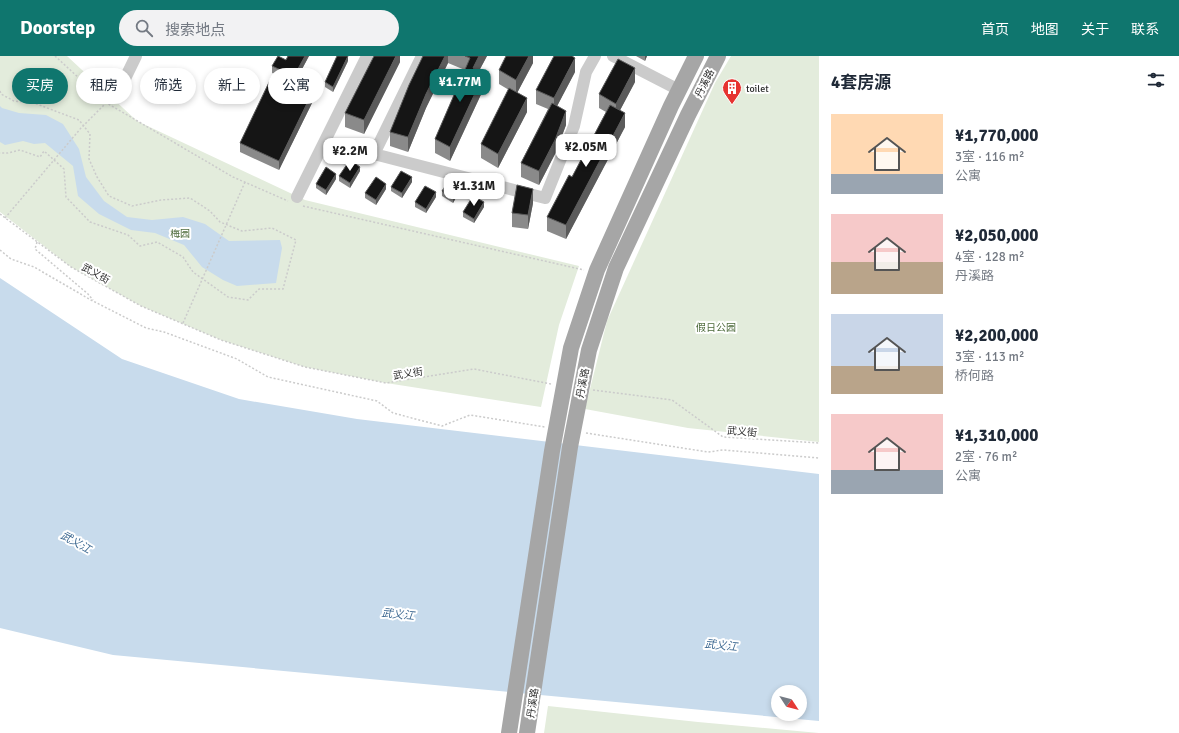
<!DOCTYPE html>
<html lang="zh">
<head>
<meta charset="utf-8">
<style>
  :root { --surface:#fff; --page:#f2f2f3; --text:#1f2937; --muted:#747a83; --accent:#0f766e }
  body { margin:0; font-family:Signika,"Noto Sans SC",sans-serif; background:var(--page); color:var(--text); height:100vh; display:flex; flex-direction:column; font-size:15px; white-space:nowrap }
  * { box-sizing:border-box; margin:0 }
  p { font-size:13px; color:var(--muted) }
  .icon { flex:none; width:22px; height:22px; fill:none; stroke:currentColor; stroke-width:2; stroke-linecap:round; stroke-linejoin:round }
  .map { position:relative; flex:1; overflow:hidden }
  .details { display:flex; flex-direction:column; background:var(--surface); width:360px }
  .details>* { flex:none }
  .banner { position:absolute; left:12px; top:12px; width:380px; height:36px; display:flex; gap:8px }
  .needle { width:26px; rotate:126deg }
  .controls { position:absolute; left:771px; top:629px; display:grid; gap:8px }
  .controls a { display:grid; place-items:center; width:36px; height:36px; border-radius:50%; background:var(--surface); box-shadow:0 2px 6px #0003; font-size:20px }
  .price { position:absolute; translate:-50% -34px; padding:0 9px; border-radius:8px; background:#fff; color:#222; font-size:13px; line-height:26px; filter:drop-shadow(0 1px 2px #0008) }
  .price::after { content:''; position:absolute; left:50%; top:24px; width:12px; height:9px; margin-left:-6px; background:inherit; clip-path:polygon(0 0,100% 0,50% 100%) }
  .price.active { background:var(--accent); color:#fff }
  ul { padding:0; list-style:none }
  li { display:flex; align-items:center; gap:12px; height:100px; padding:0 12px }
  li span { display:grid; place-items:center; flex:none; width:112px; height:80px; border-radius:0px; color:#555 }
  li>.icon { margin-inline-start:auto }
  span .icon { width:48px; height:48px; fill:#fffc; stroke-width:1 }
  li b { font-size:17px }
  h2 { display:flex; justify-content:space-between; align-items:center; height:48px; padding:0 12px; font-size:17px }
  .pill { padding:0 14px; border-radius:18px; background:var(--surface); box-shadow:0 2px 6px #0003; font-size:14px; line-height:36px }
  .pill.active { background:var(--accent); color:#fff }
  header { display:flex; align-items:center; gap:24px; box-sizing:border-box; height:56px; padding:0 20px; background:var(--accent); color:#fff }
  header strong { font-size:19px }
  nav { display:flex; gap:22px; margin-inline-start:auto; font-size:14px }
  .search { width:280px; height:36px; background:var(--page); display:flex; align-items:center; gap:10px; box-sizing:border-box; padding:0 14px; border-radius:22px; color:var(--muted); font-size:15px }
  main { display:flex; flex:1; min-height:0 }
  .map>svg:first-child { display:block }
  .green { fill:#e3ecdc }
  .water { fill:#c8dbec; fill-rule:evenodd }
  .lines { fill:none; stroke-linecap:round; stroke-linejoin:round }
  .path { stroke:#cbcbcb; stroke-width:1.5; stroke-dasharray:2 2; stroke-linecap:butt }
  .minor { stroke:#cbcbcb; stroke-width:12 }
  .major { stroke:#a6a6a6; stroke-width:16 }
  .wall { fill:#8a8a8a }
  .shaded-wall { fill:#5b5b5b }
  .building { fill:#151515; stroke:#5b5b5b }
  .labels { text-anchor:middle; stroke-width:4; stroke-linejoin:round; paint-order:stroke }
  .street-label { font-size:10px; fill:#2e2e2e; stroke:#fff }
  .poi-label { font-size:10px; fill:#2e2e2e; stroke:#fff; text-anchor:start }
  .park-label { font-size:10px; fill:#4d6a3b; stroke:#fff }
  .water-label { font-size:11px; font-style:italic; fill:#3c6891; stroke:#fff }
</style>
</head>
<body>
<header>
<strong>Doorstep</strong>
<div class="search"><svg class="icon" aria-label="search" viewBox="0 0 24 24"><circle cx="10" cy="10" r="6"/><path d="M15 15l6 6"/></svg>搜索地点</div>
<nav><a>首页</a><a>地图</a><a>关于</a><a>联系</a></nav>
</header>
<main>
<div class="map">
<svg width="819" height="677" viewBox="0 0 819 677">
  <rect width="100%" height="100%" fill="#fff"/>
  <g class="green">
    <polygon points="0,0 67,0 137,65 305,144 579,210 559,269 541,351 386,327 305,311 221,284 141,250 71,211 0,156"/>
    <polygon points="731,0 819,0 819,386 688,372 585,353 607,265 715,27"/>
    <polygon points="548,650 698,666 819,677 544,677"/>
  </g>
  <g class="water">
    <polygon points="0,50 2,52 19,57 46,59 63,68 79,93 86,121 104,145 127,161 152,164 183,161 205,168 229,185 280,184 282,192 276,227 237,230 223,224 202,211 184,189 155,177 131,174 99,158 78,140 73,110 45,87 34,88 23,85 5,89 0,86"/>
    <path d="M 0,222 L 122,303 L 239,343 L 357,363 L 819,418 L 819,665 L 113,599 L 0,572 ZM 778,636 L 800,636 L 800,658 L 778,658 Z"/>
  </g>
  <g class="lines">
    <g class="path">
      <polyline points="55,0 105,46 233,121 288,145"/>
      <polyline points="0,35 1,38 14,45 34,47 79,64 90,78 89,103 97,121 109,140 132,150 161,144 190,142 210,155 220,166 242,175 272,172 296,184 283,233 259,233 248,244 228,241 193,216 183,201 157,186 140,190 128,179 90,166 66,141 64,113 44,95 40,101 20,94 8,97 0,97"/>
      <polyline points="303,150 584,214"/>
      <polyline points="0,158 71,211 141,250 221,284 305,311 386,327 474,313 551,328"/>
      <polyline points="5,162 81,72 109,44"/>
      <polyline points="37,186 35,193 88,238 93,244"/>
      <polyline points="0,194 11,203 34,211 91,244 146,272 164,276 237,303 268,321 377,345 393,357 442,370 470,359 545,371"/>
      <polyline points="183,267 245,126"/>
      <polyline points="593,334 672,344 723,381 819,387"/>
      <polyline points="586,377 708,396 723,394 819,402"/>
    </g>
    <g class="minor">
      <polyline points="422,0 374,98 545,142 574,70 586,16 595,0"/>
      <polyline points="613,0 679,34"/>
      <polyline points="117,39 136,0"/>
      <polyline points="297,141 367,0"/>
    </g>
    <g class="major">
      <polyline points="509,677 552,395 571,292 597,214 671,50 696,0"/>
      <polyline points="527,677 570,391 589,294 616,212 688,59 718,0"/>
    </g>
  </g>
  <g class="wall">
    <polygon points="288,0 309,0 296,24 313,45 279,114 240,96 240,87 278,20 272,17 272,10 286,4"/>
    <polygon points="400,0 400,6 364,78 345,71 345,57"/>
    <polygon points="423,0 487,0 479,15 484,32 450,105 435,97 435,83 465,14 448,7 426,52 408,96 390,90 390,76"/>
    <polygon points="533,0 533,7 517,37 527,56 498,112 481,102 481,88 509,34 499,28 499,14"/>
    <polygon points="636,0 647,0 645,5"/>
    <polygon points="348,5 333,36 325,31 325,26"/>
    <polygon points="575,16 557,50 566,69 555,98 539,129 521,121 521,107 548,53 536,48 536,34"/>
    <polygon points="635,26 620,54 625,71 566,183 547,175 547,161 572,121 606,56 599,52 599,38"/>
    <polygon points="360,115 350,132 339,125 339,120"/>
    <polygon points="336,123 326,139 316,132 316,128"/>
    <polygon points="412,126 402,142 391,135 391,131"/>
    <polygon points="462,131 453,147 442,140 442,135"/>
    <polygon points="386,133 376,149 365,142 365,137"/>
    <polygon points="436,141 426,157 415,151 415,146"/>
    <polygon points="533,147 528,173 512,171 512,157"/>
    <polygon points="484,151 474,167 463,161 463,156"/>
  </g>
  <g class="shaded-wall">
    <polygon points="305,0 309,0 294,28 294,20"/>
    <polygon points="348,0 348,5 333,36 333,31"/>
    <polygon points="396,0 400,0 400,6 364,78 364,64"/>
    <polygon points="445,0 448,0 448,7 426,52 408,96 408,81 426,38"/>
    <polygon points="479,0 487,0 473,26 473,12"/>
    <polygon points="529,0 533,0 533,7 516,39 516,24"/>
    <polygon points="645,0 647,0 645,5"/>
    <polygon points="575,2 575,16 554,56 554,42"/>
    <polygon points="635,12 635,26 616,62 616,48"/>
    <polygon points="484,18 484,32 450,105 450,91"/>
    <polygon points="313,35 313,45 279,114 279,105"/>
    <polygon points="527,42 527,56 498,112 498,98"/>
    <polygon points="566,55 566,69 555,98 539,129 539,115"/>
    <polygon points="625,57 625,71 566,183 566,169"/>
    <polygon points="360,111 360,115 350,132 350,127"/>
    <polygon points="336,118 336,123 326,139 326,134"/>
    <polygon points="412,121 412,126 402,142 402,137"/>
    <polygon points="462,126 462,131 453,147 453,142"/>
    <polygon points="386,128 386,133 376,149 376,144"/>
    <polygon points="533,133 533,147 528,173 528,159"/>
    <polygon points="436,136 436,141 426,157 426,153"/>
    <polygon points="484,146 484,151 474,167 474,163"/>
  </g>
  <g class="building">
    <polygon points="278,0 286,4 288,0 305,0 294,20 272,10"/>
    <polygon points="337,0 348,0 333,31 325,26"/>
    <polygon points="374,0 396,0 364,64 345,57"/>
    <polygon points="423,0 445,0 426,38 408,81 390,76 409,29"/>
    <polygon points="465,0 479,0 473,12 484,18 450,91 435,83 470,2"/>
    <polygon points="506,0 529,0 516,24 499,14"/>
    <polygon points="554,0 572,0 575,2 554,42 536,34"/>
    <polygon points="618,3 635,12 616,48 599,38"/>
    <polygon points="272,20 290,20 313,35 279,105 240,87"/>
    <polygon points="509,32 527,42 498,98 481,88"/>
    <polygon points="552,47 566,55 555,84 539,115 521,107"/>
    <polygon points="610,49 625,57 566,169 547,161 569,119 572,121"/>
    <polygon points="350,104 360,111 350,127 339,120"/>
    <polygon points="326,111 336,118 326,134 316,128"/>
    <polygon points="401,115 412,121 402,137 391,131"/>
    <polygon points="376,121 386,128 376,144 365,137"/>
    <polygon points="451,121 462,126 453,142 442,135"/>
    <polygon points="517,129 533,133 528,159 512,157"/>
    <polygon points="425,130 436,136 426,153 415,146"/>
    <polygon points="473,140 484,146 474,163 463,156"/>
  </g>
  <defs>
    <g id="building-pin" transform="scale(1)"><path d="M0 17L-7.5 6A9.5 9.5 0 1 1 7.5 6Z" fill="#e63330" stroke="#fff"/><path d="M-4-6H4V6H1V3H-1V6H-4ZM-2.5-4.3h1.7v1.8h-1.7ZM.8-4.3h1.7v1.8H.8ZM-2.5-1h1.7V.8h-1.7ZM.8-1h1.7V.8H.8Z" fill="#fff"/></g>
  </defs>
  <g fill-rule="evenodd">
    <use href="#building-pin" x="732" y="32"/>
  </g>
  <g class="labels">
    <g class="street-label">
      <text transform="translate(704 27) rotate(-63)" y="4">丹溪路</text>
      <text transform="translate(96 217) rotate(29)" y="4">武义街</text>
      <text transform="translate(408 317) rotate(-9)" y="4">武义街</text>
      <text transform="translate(582 327) rotate(-79)" y="4">丹溪路</text>
      <text transform="translate(742 375) rotate(5)" y="4">武义街</text>
      <text transform="translate(532 647) rotate(-82)" y="4">丹溪路</text>
    </g>
    <g class="poi-label">
      <text x="746" y="36">toilet</text>
    </g>
    <g class="park-label">
      <text x="180" y="181">梅园</text>
      <text x="716" y="275">假日公园</text>
    </g>
    <g class="water-label">
      <text transform="translate(76 486) rotate(29)" y="4">武义江</text>
      <text transform="translate(398 558) rotate(6)" y="4">武义江</text>
      <text transform="translate(721 589) rotate(6)" y="4">武义江</text>
    </g>
  </g>
</svg>
<div class="controls">
<a><svg class="needle" viewBox="-14 -14 28 28"><path d="M0-13l5 13h-10z" fill="#e53935"/><path d="M0 13l5-13h-10z" fill="#747a83"/></svg></a>
</div>
<b class="price active" style="left:460px;top:47px">¥1.77M</b>
<b class="price" style="left:586px;top:112px">¥2.05M</b>
<b class="price" style="left:350px;top:116px">¥2.2M</b>
<b class="price" style="left:474px;top:151px">¥1.31M</b>
<div class="banner">
<a class="pill active">买房</a>
<a class="pill">租房</a>
<a class="pill">筛选</a>
<a class="pill">新上</a>
<a class="pill">公寓</a>
</div>
</div>
<section class="details">
<h2>4套房源<svg class="icon" aria-label="filters" viewBox="0 0 24 24"><path d="M4 7h16M4 17h16"/><circle cx="9" cy="7" r="2"/><circle cx="15" cy="17" r="2"/></svg></h2>
<ul>
<li><span style="background:linear-gradient(#ffd9b3 75%,#9aa5b1 0)"><svg class="icon" aria-label="home" viewBox="0 0 24 24"><path d="M3 11l9-7 9 7M6 9v11h12V9"/></svg></span><div><b>¥1,770,000</b><p>3室 · 116 m²</p><p>公寓</p></div></li>
<li><span style="background:linear-gradient(#f6c9c9 60%,#b9a48a 0)"><svg class="icon" aria-label="home" viewBox="0 0 24 24"><path d="M3 11l9-7 9 7M6 9v11h12V9"/></svg></span><div><b>¥2,050,000</b><p>4室 · 128 m²</p><p>丹溪路</p></div></li>
<li><span style="background:linear-gradient(#c9d6e8 65%,#b9a48a 0)"><svg class="icon" aria-label="home" viewBox="0 0 24 24"><path d="M3 11l9-7 9 7M6 9v11h12V9"/></svg></span><div><b>¥2,200,000</b><p>3室 · 113 m²</p><p>桥何路</p></div></li>
<li><span style="background:linear-gradient(#f6c9c9 70%,#9aa5b1 0)"><svg class="icon" aria-label="home" viewBox="0 0 24 24"><path d="M3 11l9-7 9 7M6 9v11h12V9"/></svg></span><div><b>¥1,310,000</b><p>2室 · 76 m²</p><p>公寓</p></div></li>
</ul>
</section>
</main>
</body>
</html>
